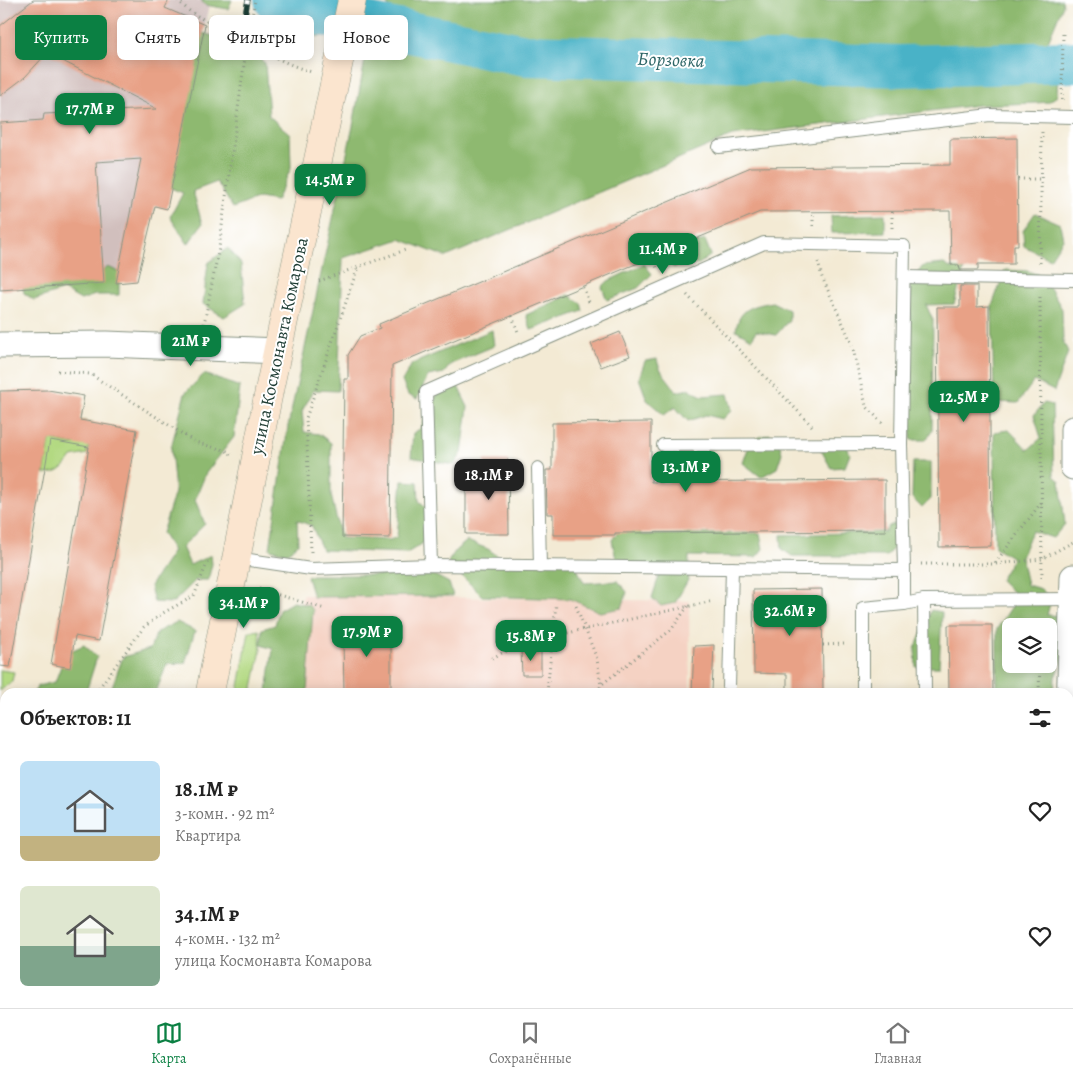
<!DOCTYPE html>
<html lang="ru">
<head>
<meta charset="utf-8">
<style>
  :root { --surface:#fff; --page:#f6f6f6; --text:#222; --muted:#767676; --line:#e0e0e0; --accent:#0b8043 }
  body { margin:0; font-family:Alegreya,serif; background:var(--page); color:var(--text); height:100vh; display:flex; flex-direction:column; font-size:19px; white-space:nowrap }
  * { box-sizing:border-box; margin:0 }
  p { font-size:16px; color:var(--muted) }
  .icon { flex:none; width:28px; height:28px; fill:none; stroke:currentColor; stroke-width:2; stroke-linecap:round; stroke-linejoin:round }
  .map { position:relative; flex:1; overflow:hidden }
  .drawer { position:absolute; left:0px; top:688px; width:1074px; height:321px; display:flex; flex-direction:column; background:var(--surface); border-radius:15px 15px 0 0; box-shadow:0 2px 12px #0003 }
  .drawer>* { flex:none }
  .top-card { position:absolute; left:15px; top:15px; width:500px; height:45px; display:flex; gap:10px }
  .buttons { position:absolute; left:1002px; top:618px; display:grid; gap:10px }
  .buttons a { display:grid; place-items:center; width:55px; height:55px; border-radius:8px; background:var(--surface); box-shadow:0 2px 12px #0003; font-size:25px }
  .price { position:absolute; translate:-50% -42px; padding:0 11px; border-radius:10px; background:var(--accent); color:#fff; font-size:16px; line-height:32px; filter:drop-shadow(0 1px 2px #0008) }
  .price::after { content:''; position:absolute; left:50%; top:30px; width:15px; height:11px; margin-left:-8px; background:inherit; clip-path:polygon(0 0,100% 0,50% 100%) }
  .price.on { background:#222; color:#fff }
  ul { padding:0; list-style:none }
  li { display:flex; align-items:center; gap:15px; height:125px; padding:0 20px }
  li span { display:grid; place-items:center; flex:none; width:140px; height:100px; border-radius:8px; color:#555 }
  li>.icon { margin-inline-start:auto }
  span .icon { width:60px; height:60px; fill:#fffc; stroke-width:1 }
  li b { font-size:21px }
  h2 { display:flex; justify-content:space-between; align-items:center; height:60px; padding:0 20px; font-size:21px }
  .chip { padding:0 18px; border-radius:8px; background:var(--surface); box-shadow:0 2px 12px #0003; font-size:18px; line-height:45px }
  .chip.on { background:var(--accent); color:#fff }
  .tabs { display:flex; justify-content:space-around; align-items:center; height:70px; border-top:1px solid var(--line); background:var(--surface); font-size:14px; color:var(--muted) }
  .tabs a { display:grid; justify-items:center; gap:2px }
  .tabs .on { color:var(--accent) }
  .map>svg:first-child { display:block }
  .built { fill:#f5d2c3 }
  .industrial { fill:#d1bfbd }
  .green { fill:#b3d982; stroke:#698b5b }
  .forest { fill:#8eb970; stroke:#567b52; fill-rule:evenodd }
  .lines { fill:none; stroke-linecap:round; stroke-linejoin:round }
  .river { stroke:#49b2c7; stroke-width:42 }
  .building { fill:#e8a186 }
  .lane-casing { stroke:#899484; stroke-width:14 }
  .street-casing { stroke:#899484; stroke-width:27 }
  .secondary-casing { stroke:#899484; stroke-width:29 }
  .path { stroke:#899484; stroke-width:3; stroke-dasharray:1 4; stroke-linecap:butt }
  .lane { stroke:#fff; stroke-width:12 }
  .street { stroke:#fff; stroke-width:25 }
  .secondary { stroke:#fbe5cf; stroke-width:28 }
  .rail-casing { stroke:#1f3d34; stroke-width:5.5 }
  .rail { stroke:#fff; stroke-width:4; stroke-dasharray:11; stroke-linecap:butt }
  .labels { text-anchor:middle; stroke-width:4; stroke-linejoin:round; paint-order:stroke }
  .street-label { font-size:18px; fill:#1f3d34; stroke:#fff }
  .water-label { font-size:19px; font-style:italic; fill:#2e6667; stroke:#fff }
</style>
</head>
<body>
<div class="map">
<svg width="1073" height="1008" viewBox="0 0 1073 1008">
  <rect width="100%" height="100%" fill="#fff"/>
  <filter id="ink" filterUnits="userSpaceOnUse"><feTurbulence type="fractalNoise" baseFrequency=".02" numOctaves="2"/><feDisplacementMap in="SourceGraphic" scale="10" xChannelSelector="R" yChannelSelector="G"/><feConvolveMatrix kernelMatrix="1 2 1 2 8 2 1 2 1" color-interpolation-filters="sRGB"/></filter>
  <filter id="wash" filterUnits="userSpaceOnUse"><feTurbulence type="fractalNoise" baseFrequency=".0096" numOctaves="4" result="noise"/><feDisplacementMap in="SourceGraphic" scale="20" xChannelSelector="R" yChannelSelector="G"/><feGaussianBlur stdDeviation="1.12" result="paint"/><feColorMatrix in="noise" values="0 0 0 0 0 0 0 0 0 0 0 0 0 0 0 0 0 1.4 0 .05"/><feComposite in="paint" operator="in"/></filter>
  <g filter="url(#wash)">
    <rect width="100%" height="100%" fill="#f3ead4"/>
    <polygon class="built" points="303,595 689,601 690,692 283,692"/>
    <polygon class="industrial" points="0,0 210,0 167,209 155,206 137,281 0,290"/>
    <g class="green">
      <path d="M 80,420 L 93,422 L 87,454 L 72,457 C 64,469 59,474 44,474 L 50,440 L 75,445 Z"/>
      <polygon points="259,630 261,650 252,692 238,692 249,632"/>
      <polygon points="0,670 14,672 12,681 0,691"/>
      <polygon points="82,1004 127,1004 125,1008 81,1008"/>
    </g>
    <g class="forest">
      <polygon points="201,0 232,0 228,9 205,5"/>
      <polygon points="279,0 339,0 332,35 303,38 279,18"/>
      <polygon points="385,0 1062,0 1063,5 1042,56 1050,74 1058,68 1057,96 1048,102 1036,103 978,105 732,136 446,257 400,239 343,258 338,391 314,390 302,411 304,432 319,434 331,443 331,495 341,538 390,540 397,537 402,481 418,482 419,501 426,507 426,537 422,544 407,553 322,550 312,526 297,520 298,544 287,553 270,549 288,426 353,126 368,43 384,38 393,14"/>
      <polygon points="195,31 217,37 226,55 246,48 265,63 269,116 290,134 291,168 276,201 259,198 233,208 217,182 193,191 202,224 188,244 170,217 183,193 161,184"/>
      <polygon points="1035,213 1060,224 1063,239 1050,259 1024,246 1023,231"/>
      <polygon points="885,214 885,232 832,233 831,216"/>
      <polygon points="705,240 711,255 699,264 673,267 666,257 688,245"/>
      <polygon points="228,248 241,264 245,304 224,317 203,304 208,263"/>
      <polygon points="644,264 652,274 638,288 607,300 602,287 608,281"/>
      <polygon points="944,264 950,268 964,269 954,304 926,305 933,320 932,431 926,440 911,440 910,283 923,266"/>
      <polygon points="108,267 119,272 119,295 95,295 81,300 63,290 34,300 24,293 21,279 100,274"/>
      <polygon points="1005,270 1027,271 1043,276 1062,309 1063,341 1068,352 1054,391 1034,381 1018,403 994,402 992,306"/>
      <polygon points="569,295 581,303 583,311 531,330 526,315"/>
      <path d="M 772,302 L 789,310 L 789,320 L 776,335 L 756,331 L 752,339 L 736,330 C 739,308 753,306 772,302 Z"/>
      <polygon points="492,330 494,346 451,364 444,373 428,376 417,399 408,395 402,381 412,364"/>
      <path d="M 657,359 C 659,373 670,379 676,392 L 689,389 L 702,396 L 728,394 L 732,410 L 723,419 L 706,415 L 688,421 L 675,407 L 664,415 L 647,400 L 639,378 L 645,361 Z"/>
      <polygon points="204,374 240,387 234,437 206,473 195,500 205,524 182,547 190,565 211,555 212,564 208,580 196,580 173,603 154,602 150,586 173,551 162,533 175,492 171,448 185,393"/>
      <polygon points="453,376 468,407 462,453 454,465 411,457 413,433 420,429 438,393"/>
      <path d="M 1044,403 L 1052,405 L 1054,476 L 1060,481 L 1065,524 L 1053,538 L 1032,531 L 1021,557 L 1027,585 L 1041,589 L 1051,600 L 1047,615 L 1065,616 L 1066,649 L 1055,677 L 1054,692 L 997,692 L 997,629 L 1018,597 L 1000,580 L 1013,558 L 995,547 L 994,432 L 1009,430 L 1028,450 L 1041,438 L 1034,415 ZM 1011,626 L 1049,626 L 1049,664 L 1011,664 Z"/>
      <polygon points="769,434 778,439 782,453 777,468 761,477 743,463 751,440"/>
      <polygon points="845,441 850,454 845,467 831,468 821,450"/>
      <polygon points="913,462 931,462 931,499 922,508 912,498"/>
      <polygon points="896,524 899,541 887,556 792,556 782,549 781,535 885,532 889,526"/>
      <polygon points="622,527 639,527 641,535 760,533 763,549 756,557 689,556 688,580 675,603 661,606 652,598 659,576 651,565 624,563 616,559 612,540"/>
      <polygon points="467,541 488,549 506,562 574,562 584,583 618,581 627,592 622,608 600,612 570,599 482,596 448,562 456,550"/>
      <polygon points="312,575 434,575 449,583 453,596 313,597 307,577"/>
      <polygon points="293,602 308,605 313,610 307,692 267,692 273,649 261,645 262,629 275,625 279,610"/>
      <polygon points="931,610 942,612 939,667 916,667 915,649"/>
      <polygon points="177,622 195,631 185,663 167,664 156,692 110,692 123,657 150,649 157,632"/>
      <polygon points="84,645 97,657 86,692 34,692 38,686 55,682 66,653"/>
      <polygon points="2,765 5,766 5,907 0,919 0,767"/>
      <polygon points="1073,833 1073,930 1069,928 1069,850"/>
      <polygon points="183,1004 250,1004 249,1008 185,1008"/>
      <polygon points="310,1004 531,1004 527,1008 312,1008"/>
      <polygon points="836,1004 1024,1004 1024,1008 784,1008"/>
    </g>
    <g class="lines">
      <polyline class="river" points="275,0 322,15 526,55 899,66 1073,62"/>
    </g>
    <g id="blocks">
      <g class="building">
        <polygon points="33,0 169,0 165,8 205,25 167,209 155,206 137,281 116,283 141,159 96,162 104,283 0,290 0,123 43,120 44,114 157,109 47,53 25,77 0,96 0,26"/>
        <polygon points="1017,138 1018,245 1014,245 1014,264 978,264 978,270 960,270 959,265 951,265 950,211 760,212 392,366 390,538 342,537 344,379 348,379 348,355 360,336 380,328 379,324 751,167 950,165 950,139"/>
        <polygon points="960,286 977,286 977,307 989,306 991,546 939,547 937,307 960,307"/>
        <polygon points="620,332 630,356 601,367 591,344"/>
        <polygon points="48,390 84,396 80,420 137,430 99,641 75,636 70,668 51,664 89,447 50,440 10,667 0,666 0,391"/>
        <polygon points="651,422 651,482 885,480 885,531 615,533 615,535 553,535 553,514 547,514 546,470 552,470 552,423"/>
        <polygon points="484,460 508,460 509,534 466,534 466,482 484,482"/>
        <polygon points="822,589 823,692 787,692 787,674 754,673 753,590"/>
        <polygon points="348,620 381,620 381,641 391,641 391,692 344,692 343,641 348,641"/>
        <polygon points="948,625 992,625 993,692 949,692"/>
        <polygon points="714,645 712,692 692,692 694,646"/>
        <polygon points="521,650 541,650 541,675 522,675"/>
      </g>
    </g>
  </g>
  <g filter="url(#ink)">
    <use href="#blocks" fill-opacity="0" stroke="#899484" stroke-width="1"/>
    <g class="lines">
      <g class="lane-casing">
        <g id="lane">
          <polyline points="719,147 990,115 1073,117"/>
          <polyline points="904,277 1073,280"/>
          <polyline points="663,445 901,444"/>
          <polyline points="538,468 540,567"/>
          <polyline points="236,558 311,569 431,565 904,570 904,604 924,600 1072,599"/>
          <polyline points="431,565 426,392 764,243 904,246 901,444 904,570"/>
          <polyline points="924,600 925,692"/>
          <polyline points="729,687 732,568"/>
          <polyline points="863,692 863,608 904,604"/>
          <polyline points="1069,822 1073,822"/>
          <polyline points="926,1004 926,1008"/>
          <polyline points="60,1008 61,1004"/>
          <polyline points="862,1008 862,1004"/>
        </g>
      </g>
      <g class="street-casing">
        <g id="street">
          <polyline points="0,345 107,344 278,351"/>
          <polyline points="1073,429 1073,467"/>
          <polyline points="1069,713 1073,577"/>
          <polyline points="1062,1008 1062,1004"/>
        </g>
      </g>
      <g class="secondary-casing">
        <g id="secondary">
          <polyline points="210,692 270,386 352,0"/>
          <polyline points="146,1008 147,1004"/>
        </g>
      </g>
      <g class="path">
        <path d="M 178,0 C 191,16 212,23 231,33 C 257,47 283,64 312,72"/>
        <polyline points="1062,100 1063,31"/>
        <polyline points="1018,179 1041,179"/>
        <polyline points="813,226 813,212"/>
        <polyline points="892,228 892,211"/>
        <polyline points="653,257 658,271"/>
        <polyline points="818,262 822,277 852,344 866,406 884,425"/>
        <polyline points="1040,263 1042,132"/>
        <polyline points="319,281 408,249"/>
        <polyline points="583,287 589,302"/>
        <polyline points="687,295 812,426"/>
        <polyline points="1040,297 1042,581"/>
        <polyline points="512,316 518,332"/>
        <polyline points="204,324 219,248 247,43 255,0"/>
        <polyline points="58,371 90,374 195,442 230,452 231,455"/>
        <polyline points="311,552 306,418 358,267"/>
        <polyline points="995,563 1041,503"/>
        <polyline points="921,564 995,564 1042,559 1073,542"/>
        <polyline points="259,589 325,609"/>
        <polyline points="576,606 597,659 601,685"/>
        <polyline points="1041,626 1041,617"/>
        <polyline points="823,645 845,644"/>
        <polyline points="492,658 522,643 713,601"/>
        <polyline points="96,692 144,627 163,613 194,596 208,561"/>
        <polyline points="547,692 556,604"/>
        <polyline points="598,692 601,685 671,630 688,606"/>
        <polyline points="1039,692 1040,664"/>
        <polyline points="0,806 5,804"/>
        <polyline points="1031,1008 1031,1004"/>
      </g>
      <use href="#lane" class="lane"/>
      <use href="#street" class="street"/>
      <use href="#secondary" class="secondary"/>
      <g class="rail-casing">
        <polyline id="rail" points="243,25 248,0"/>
      </g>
      <use href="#rail" class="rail"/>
    </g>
  </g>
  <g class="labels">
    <g class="street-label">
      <text transform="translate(279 346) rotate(-78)" y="6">улица Космонавта Комарова</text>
    </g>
    <g class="water-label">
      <text transform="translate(671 59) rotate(2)" y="7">Борзовка</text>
    </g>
  </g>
</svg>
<div class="buttons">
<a><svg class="icon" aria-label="layers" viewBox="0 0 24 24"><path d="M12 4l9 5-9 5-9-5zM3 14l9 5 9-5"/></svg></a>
</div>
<b class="price" style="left:90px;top:135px">17.7M ₽</b>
<b class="price" style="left:330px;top:206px">14.5M ₽</b>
<b class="price" style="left:663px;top:275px">11.4M ₽</b>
<b class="price" style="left:191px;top:367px">21M ₽</b>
<b class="price" style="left:964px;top:423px">12.5M ₽</b>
<b class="price" style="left:686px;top:493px">13.1M ₽</b>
<b class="price on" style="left:489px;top:501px">18.1M ₽</b>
<b class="price" style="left:244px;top:629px">34.1M ₽</b>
<b class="price" style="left:790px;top:637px">32.6M ₽</b>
<b class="price" style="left:367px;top:658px">17.9M ₽</b>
<b class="price" style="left:531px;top:662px">15.8M ₽</b>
<div class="top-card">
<a class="chip on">Купить</a>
<a class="chip">Снять</a>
<a class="chip">Фильтры</a>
<a class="chip">Новое</a>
</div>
<section class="drawer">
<h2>Объектов: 11<svg class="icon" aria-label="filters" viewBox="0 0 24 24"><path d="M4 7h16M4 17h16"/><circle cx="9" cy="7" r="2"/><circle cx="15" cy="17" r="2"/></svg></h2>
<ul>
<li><span style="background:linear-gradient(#bfe0f5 75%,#c2b280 0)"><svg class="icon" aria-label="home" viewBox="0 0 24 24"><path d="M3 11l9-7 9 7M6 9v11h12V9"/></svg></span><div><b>18.1M ₽</b><p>3-комн. · 92 m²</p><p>Квартира</p></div><svg class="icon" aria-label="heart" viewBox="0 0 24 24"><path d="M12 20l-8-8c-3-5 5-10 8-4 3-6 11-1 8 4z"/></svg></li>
<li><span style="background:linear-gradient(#dfe7d0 60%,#7fa58c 0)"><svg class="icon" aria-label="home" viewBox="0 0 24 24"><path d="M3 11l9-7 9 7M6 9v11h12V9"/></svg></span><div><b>34.1M ₽</b><p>4-комн. · 132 m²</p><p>улица Космонавта Комарова</p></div><svg class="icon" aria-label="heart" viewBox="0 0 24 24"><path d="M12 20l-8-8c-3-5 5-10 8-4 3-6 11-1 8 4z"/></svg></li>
</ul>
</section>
</div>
<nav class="tabs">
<a class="on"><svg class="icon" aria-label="map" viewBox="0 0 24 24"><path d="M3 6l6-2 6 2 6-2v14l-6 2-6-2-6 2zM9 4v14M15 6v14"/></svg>Карта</a>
<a><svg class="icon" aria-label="saved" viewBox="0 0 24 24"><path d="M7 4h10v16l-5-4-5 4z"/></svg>Сохранённые</a>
<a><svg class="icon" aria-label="home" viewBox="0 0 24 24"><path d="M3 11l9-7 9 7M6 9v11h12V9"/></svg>Главная</a>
</nav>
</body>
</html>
